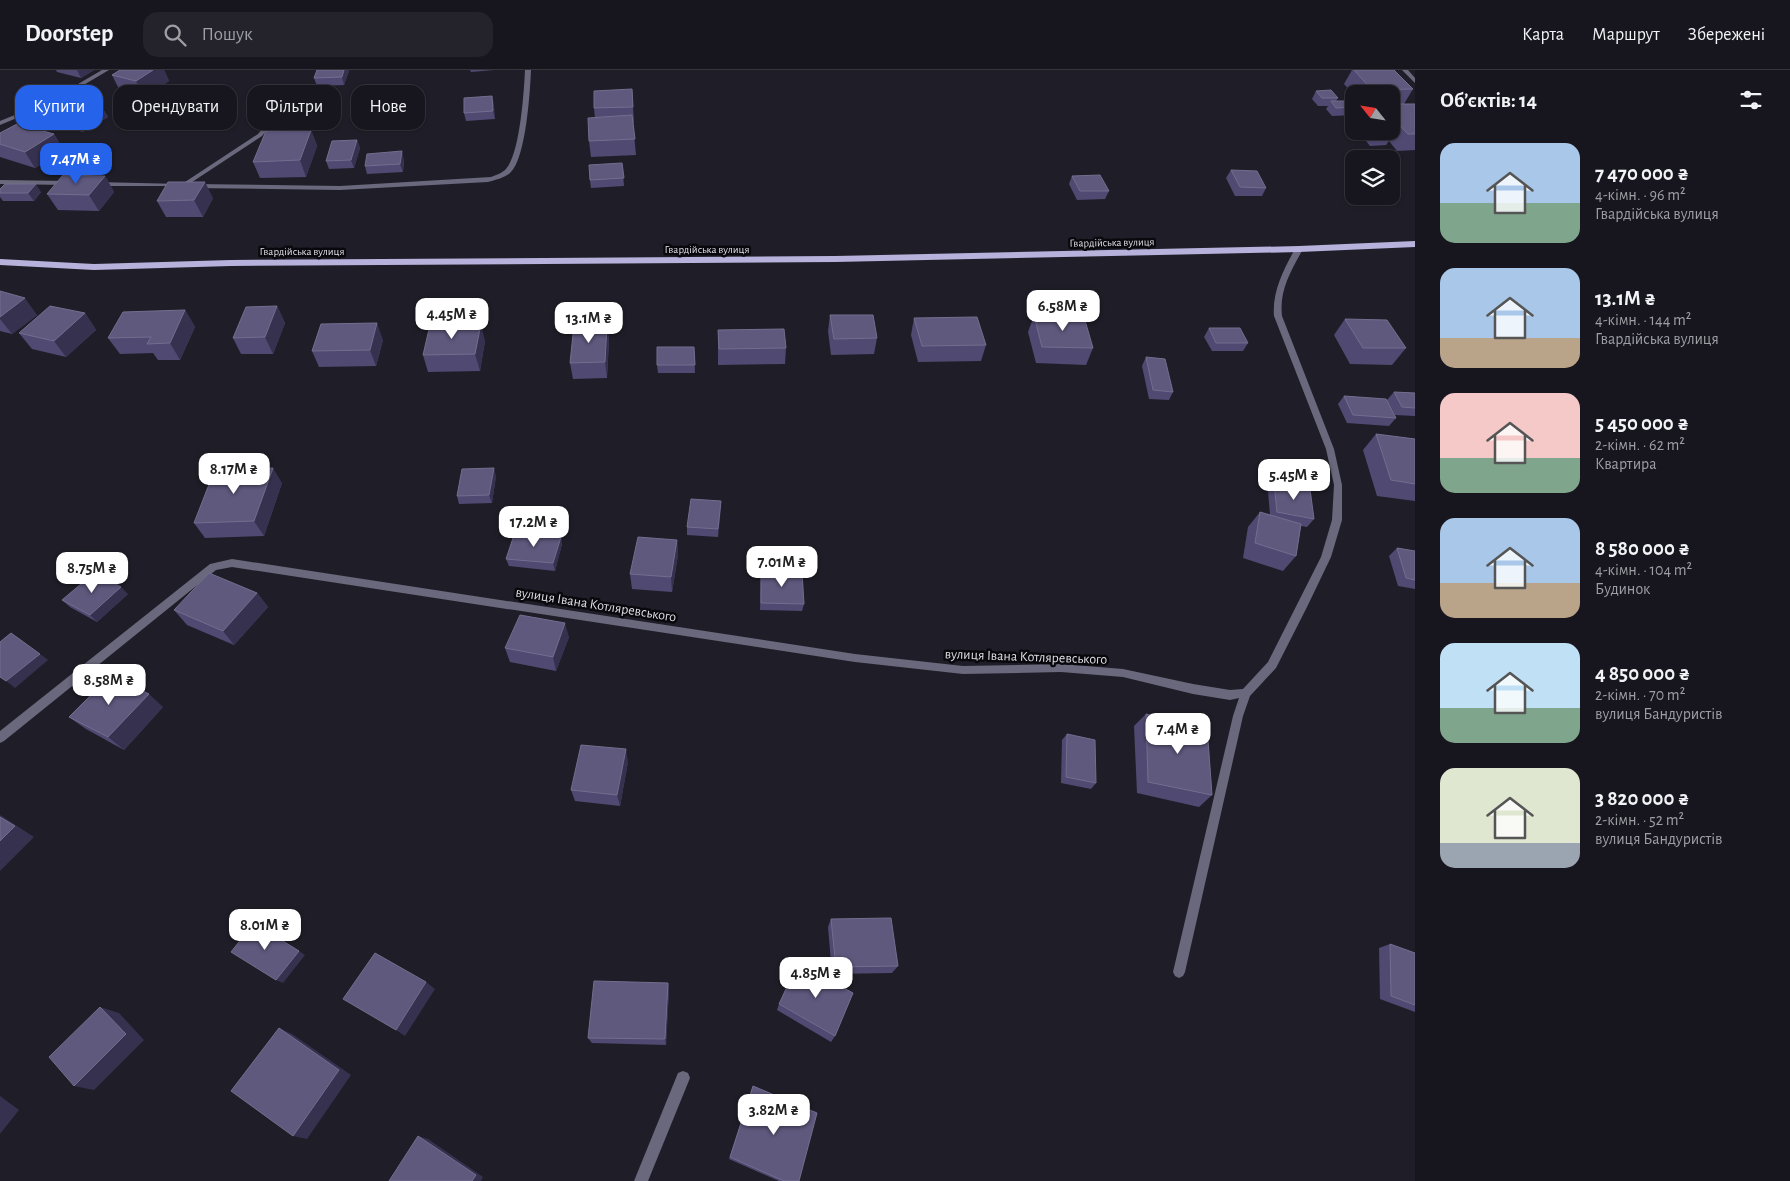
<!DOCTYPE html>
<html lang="uk">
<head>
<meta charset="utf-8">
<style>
  :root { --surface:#17161e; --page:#24232b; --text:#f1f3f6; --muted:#9e9fa4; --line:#36353c; --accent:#2563eb }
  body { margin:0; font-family:"Alegreya Sans",sans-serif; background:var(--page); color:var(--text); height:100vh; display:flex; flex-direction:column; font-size:19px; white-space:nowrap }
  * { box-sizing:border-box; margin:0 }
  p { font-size:16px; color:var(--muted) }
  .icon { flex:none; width:28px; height:28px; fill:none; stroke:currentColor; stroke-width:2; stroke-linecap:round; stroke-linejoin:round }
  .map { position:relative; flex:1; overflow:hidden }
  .panel { display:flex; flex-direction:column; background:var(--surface); width:375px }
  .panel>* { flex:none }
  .hud { position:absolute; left:15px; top:15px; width:475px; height:45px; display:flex; gap:10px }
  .needle { width:32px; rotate:300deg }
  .tools { position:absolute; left:1345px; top:15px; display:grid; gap:10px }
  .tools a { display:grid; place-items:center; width:55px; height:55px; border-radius:10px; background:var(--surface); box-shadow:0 1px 4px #0004,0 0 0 1px var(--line); font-size:25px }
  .price { position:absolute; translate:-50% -42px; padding:0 11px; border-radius:10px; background:#fff; color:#222; font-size:16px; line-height:32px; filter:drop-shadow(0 1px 2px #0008) }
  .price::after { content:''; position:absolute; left:50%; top:30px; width:15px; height:11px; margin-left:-8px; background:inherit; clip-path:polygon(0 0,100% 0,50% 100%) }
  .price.active { background:var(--accent); color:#fff }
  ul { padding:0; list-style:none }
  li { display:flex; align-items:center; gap:15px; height:125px; padding:0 25px }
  li span { display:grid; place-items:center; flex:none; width:140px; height:100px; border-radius:15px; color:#555 }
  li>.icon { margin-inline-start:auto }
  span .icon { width:60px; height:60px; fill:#fffc; stroke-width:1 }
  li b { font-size:21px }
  h2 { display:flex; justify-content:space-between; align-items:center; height:60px; padding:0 25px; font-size:21px }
  .pill { padding:0 18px; border-radius:15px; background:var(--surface); box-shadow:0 1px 4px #0004,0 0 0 1px var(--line); font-size:18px; line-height:45px }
  .pill.active { background:var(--accent); color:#fff }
  header { display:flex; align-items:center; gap:30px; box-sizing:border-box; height:70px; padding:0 25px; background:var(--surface); border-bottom:1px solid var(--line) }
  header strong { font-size:24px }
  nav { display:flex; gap:28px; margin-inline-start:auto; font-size:18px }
  .search { width:350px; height:45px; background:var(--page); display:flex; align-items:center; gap:12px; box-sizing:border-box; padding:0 18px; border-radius:15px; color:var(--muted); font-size:19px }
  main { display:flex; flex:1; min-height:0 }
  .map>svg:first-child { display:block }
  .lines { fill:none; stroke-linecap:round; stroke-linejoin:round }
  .minor { fill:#6a687c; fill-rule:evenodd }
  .primary { fill:#b6b2dc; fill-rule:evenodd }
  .wall { fill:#504972 }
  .shaded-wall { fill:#36314f }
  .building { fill:#5f597e; stroke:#736e8e }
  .labels { text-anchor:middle; stroke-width:5; stroke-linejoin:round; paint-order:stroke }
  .far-street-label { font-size:11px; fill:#dedee4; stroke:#09090d }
  .street-label { font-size:14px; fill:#dedee4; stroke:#09090d }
</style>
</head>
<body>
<header>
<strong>Doorstep</strong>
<div class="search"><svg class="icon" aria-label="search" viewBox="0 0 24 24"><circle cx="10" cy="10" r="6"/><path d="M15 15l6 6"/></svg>Пошук</div>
<nav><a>Карта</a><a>Маршрут</a><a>Збережені</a></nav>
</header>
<main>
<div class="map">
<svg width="1415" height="1111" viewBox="0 0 1415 1111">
  <rect width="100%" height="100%" fill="#1f1e28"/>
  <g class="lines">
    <g class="minor">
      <polygon points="102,0 109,0 53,33 0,55 0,51 49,31"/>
      <path d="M 525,0 L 531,0 C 530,22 526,89 510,103 C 504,108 495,110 488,112 L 340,120 L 193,118 L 190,116 L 193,114 L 340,116 L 491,107 C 496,105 502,103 505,100 C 520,86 524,21 525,0 Z"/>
      <polygon points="1402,0 1408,0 1415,8 1415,13"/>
      <polygon points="274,37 279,38 274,52 262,66 186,116 96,116 93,114 96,112 182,114 258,64 268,52"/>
      <polygon points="0,110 69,111 72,113 69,115 0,114"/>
      <path d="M 1296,177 L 1303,179 C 1291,201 1279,220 1282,246 L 1334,379 L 1342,415 L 1342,450 L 1331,487 L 1307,537 L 1276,598 L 1250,626 L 1243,646 L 1185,902 L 1183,906 L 1179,908 L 1175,906 L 1173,902 L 1233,646 L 1239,628 L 1230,630 L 1193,624 L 1123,607 L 1061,602 L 963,604 L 855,592 L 232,497 L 216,500 L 4,671 L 0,673 L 0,661 L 210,494 L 232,489 L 855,584 L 963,596 L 1061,594 L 1123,599 L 1193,614 L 1230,620 L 1243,619 L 1268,592 L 1321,487 L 1332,450 L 1334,415 L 1326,379 L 1274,246 C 1272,221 1284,199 1296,177 Z"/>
      <polygon points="683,1001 688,1003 690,1008 648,1111 634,1111 678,1003"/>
    </g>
    <polygon class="primary" points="1415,171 1415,177 1299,182 835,192 231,196 94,200 0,195 0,189 94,194 231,190 835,186 1299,176"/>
  </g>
  <g class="wall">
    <polygon points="56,0 94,0 81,8 57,2"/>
    <polygon points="120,0 164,0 169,11 144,27 120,21 112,5"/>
    <polygon points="317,0 349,0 349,1 344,15 317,16 314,8"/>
    <polygon points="470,0 494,0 471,2"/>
    <polygon points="1352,0 1394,0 1413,19 1404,34 1415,34 1415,80 1397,81 1389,71 1386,75 1370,76 1359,62 1391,61 1391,24 1354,24 1354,25 1344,14"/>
    <polygon points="632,19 634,53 633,53 636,85 591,87 589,71 595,48 594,38"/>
    <polygon points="1316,21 1338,28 1336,31 1354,31 1354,45 1332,46 1326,39 1328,36 1318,36 1312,29"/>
    <polygon points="492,26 495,49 466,51 464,43"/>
    <polygon points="103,39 108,47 83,62 64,57 59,49"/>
    <polygon points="326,42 316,60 311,60 317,76 306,107 260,108 253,92 302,60 281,60 275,44"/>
    <polygon points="0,63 54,64 64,81 35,98 0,87"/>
    <polygon points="357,70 360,78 354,98 329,99 326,91"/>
    <polygon points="404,90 403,102 367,104 365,96"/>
    <polygon points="622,93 624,116 591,118 590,110"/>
    <polygon points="1231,100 1266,118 1262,126 1235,126 1226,108"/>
    <polygon points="105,106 114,122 99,141 58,140 47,124"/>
    <polygon points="1072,106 1109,121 1105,129 1077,130 1069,114"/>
    <polygon points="41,122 34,131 3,131 0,127 0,123"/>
    <polygon points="213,128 203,147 166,147 157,131"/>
    <polygon points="0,221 37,245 12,264 0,261"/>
    <polygon points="277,236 285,253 273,284 241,284 233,268"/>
    <polygon points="185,240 195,257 180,290 158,290 153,283 120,284 108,268"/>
    <polygon points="85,243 96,260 66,287 32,279 19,263"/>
    <polygon points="830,245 877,268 874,284 831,285 828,261"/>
    <polygon points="1034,246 1093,278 1086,295 1036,293 1028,262"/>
    <polygon points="914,248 986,275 981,291 918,292 911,265"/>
    <polygon points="1345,249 1406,278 1392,295 1350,294 1334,265"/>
    <polygon points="607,254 609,270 607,308 573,309 570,293"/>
    <polygon points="1209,258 1248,273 1243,281 1212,281 1204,267"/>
    <polygon points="718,260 786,278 785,294 718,295"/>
    <polygon points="383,270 376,296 319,297 312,281"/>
    <polygon points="485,271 480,301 428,302 423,285"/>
    <polygon points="694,277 695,303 658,303 657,295"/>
    <polygon points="1146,287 1173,322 1169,330 1149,329 1142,296"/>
    <polygon points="1394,322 1415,323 1415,346 1395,345 1389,333 1396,348 1389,356 1347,353 1338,334 1344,326 1387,330"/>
    <polygon points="1376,364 1415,369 1415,431 1377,426 1363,380"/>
    <polygon points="496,406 492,433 459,434 457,426"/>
    <polygon points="282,413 264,466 205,468 194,453"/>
    <polygon points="1274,413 1314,449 1307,457 1301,456 1296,486 1283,501 1243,488 1248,457 1260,442 1270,445 1268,421"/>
    <polygon points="721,431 718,467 687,465 687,457"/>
    <polygon points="561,467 562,474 555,501 509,496 506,489"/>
    <polygon points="677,470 678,485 672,522 632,519 630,504"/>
    <polygon points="1397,478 1415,481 1415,519 1398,516 1389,486"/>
    <polygon points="761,501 804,534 802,541 760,540"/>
    <polygon points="257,523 268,537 234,575 187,555 174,540"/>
    <polygon points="128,524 97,552 70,537 62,530"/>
    <polygon points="569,567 556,601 510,592 505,578"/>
    <polygon points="163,637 124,680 86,659 69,647"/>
    <polygon points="1146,644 1212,725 1199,737 1137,723 1134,656"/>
    <polygon points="1067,664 1096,713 1091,719 1061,713 1062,670"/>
    <polygon points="628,692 620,736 575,731 571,720"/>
    <polygon points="831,849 898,896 892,903 832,904 828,857"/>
    <polygon points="1390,874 1415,883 1415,942 1380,929 1379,878"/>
    <polygon points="668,913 669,920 666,975 592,973 588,968"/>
    <polygon points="779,934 835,966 831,972 777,940"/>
    <polygon points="753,1016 799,1111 779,1111 729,1089"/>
  </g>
  <g class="shaded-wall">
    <polygon points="77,0 94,0 81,8"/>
    <polygon points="153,0 164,0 169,11 144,27 136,11"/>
    <polygon points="344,0 349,0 349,1 344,15 342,7"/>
    <polygon points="320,26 326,42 316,60 310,44"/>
    <polygon points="492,26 494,34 495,49 493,41"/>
    <polygon points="103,39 108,47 83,62 78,54"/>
    <polygon points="311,60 317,76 306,107 300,90"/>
    <polygon points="54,64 64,81 35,98 25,82"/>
    <polygon points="357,70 360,78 354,98 351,90"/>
    <polygon points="402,81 404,90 403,102 400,94"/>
    <polygon points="105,106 114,122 99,141 89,125"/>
    <polygon points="205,112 213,128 203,147 194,130"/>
    <polygon points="36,114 41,122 34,131 28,123"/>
    <polygon points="25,228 37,245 12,264 0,249 0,247"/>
    <polygon points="277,236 285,253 273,284 265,267"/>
    <polygon points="185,240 195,257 180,290 170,273"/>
    <polygon points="85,243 96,260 66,287 54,271"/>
    <polygon points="377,253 383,270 376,296 370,280"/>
    <polygon points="481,254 485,271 480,301 475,284"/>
    <polygon points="607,254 609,270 607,308 605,292"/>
    <polygon points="273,398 282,413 264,466 254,451"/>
    <polygon points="494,398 496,406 492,433 489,425"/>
    <polygon points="721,431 721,439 718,467 718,459"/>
    <polygon points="561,467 562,474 555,501 553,493"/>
    <polygon points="677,470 678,485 672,522 671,507"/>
    <polygon points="121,517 128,524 97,552 90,545"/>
    <polygon points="257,523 268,537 234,575 223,561"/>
    <polygon points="565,553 569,567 556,601 553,587"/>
    <polygon points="40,584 48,590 15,618 6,611"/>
    <polygon points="149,624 163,637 124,680 108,667"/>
    <polygon points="626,679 628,692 620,736 617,725"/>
    <polygon points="0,745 34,767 0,801"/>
    <polygon points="299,881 305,885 283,913 276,910"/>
    <polygon points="426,912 435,919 405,966 396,960"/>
    <polygon points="668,913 669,920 666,975 665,969"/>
    <polygon points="100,937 119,943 144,970 94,1020 74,1016"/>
    <polygon points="279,958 292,964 351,1005 307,1069 293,1066"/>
    <polygon points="0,1026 19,1040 0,1064"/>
    <polygon points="418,1066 428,1069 483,1107 481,1111 472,1111"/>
  </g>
  <g class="building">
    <polygon points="120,0 153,0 136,11 112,5"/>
    <polygon points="317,0 344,0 342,7 314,8"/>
    <polygon points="1354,0 1394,0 1413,19 1372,20"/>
    <polygon points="632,19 633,37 594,38 594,21"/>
    <polygon points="1331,20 1338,28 1322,28 1316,21"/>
    <polygon points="285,26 320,26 310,44 275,44"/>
    <polygon points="492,26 493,41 464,43 464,28"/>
    <polygon points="1331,31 1354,31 1354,37 1336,38"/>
    <polygon points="85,34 103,39 78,54 59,49"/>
    <polygon points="1391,34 1415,34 1415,64 1408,64 1391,46"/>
    <polygon points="632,45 635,69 589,71 588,48"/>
    <polygon points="17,54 54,64 25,82 0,74 0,63"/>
    <polygon points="311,60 300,90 253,92 266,61"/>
    <polygon points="1370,61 1386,61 1392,67 1376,67"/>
    <polygon points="357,70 351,90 326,91 332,71"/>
    <polygon points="402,81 400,94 365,96 367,84"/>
    <polygon points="622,93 624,108 590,110 589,95"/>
    <polygon points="1231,100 1257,101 1266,118 1240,117"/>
    <polygon points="63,105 105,106 89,125 47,124"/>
    <polygon points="1100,105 1109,121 1080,121 1072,106"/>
    <polygon points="168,112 205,112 194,130 157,131"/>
    <polygon points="5,114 36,114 28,123 0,123 0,119"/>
    <polygon points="0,221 25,228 0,247"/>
    <polygon points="50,236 85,243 54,271 19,263"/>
    <polygon points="277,236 265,267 233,268 246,237"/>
    <polygon points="185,240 170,273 147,274 151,267 108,268 123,242"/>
    <polygon points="830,245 873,245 877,268 834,269"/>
    <polygon points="1034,246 1084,247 1093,278 1042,277"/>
    <polygon points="977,247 986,275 922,276 914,248"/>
    <polygon points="1345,249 1387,250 1406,278 1363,278"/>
    <polygon points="377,253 370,280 312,281 321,254"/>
    <polygon points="481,254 475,284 423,285 430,255"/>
    <polygon points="607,254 605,292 570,293 574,255"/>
    <polygon points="1209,258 1240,258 1248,273 1216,273"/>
    <polygon points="784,259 786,278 719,279 718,260"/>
    <polygon points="657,277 694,277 695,295 657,295"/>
    <polygon points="1146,287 1165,289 1173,322 1153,320"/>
    <polygon points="1394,322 1415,323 1415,338 1402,337"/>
    <polygon points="1344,326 1386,329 1396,348 1353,345"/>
    <polygon points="1376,364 1415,369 1415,414 1391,410"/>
    <polygon points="273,398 254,451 194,453 215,399"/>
    <polygon points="494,398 489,425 457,426 462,399"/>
    <polygon points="1274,413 1310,419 1314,449 1277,442"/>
    <polygon points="691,429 721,431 718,459 687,457"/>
    <polygon points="1260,442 1301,454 1296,486 1255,473"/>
    <polygon points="515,462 561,467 553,493 506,489"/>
    <polygon points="638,467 677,470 671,507 630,504"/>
    <polygon points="1397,478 1415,481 1415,510 1406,508"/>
    <polygon points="761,501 802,502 804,534 761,533"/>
    <polygon points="94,503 121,517 90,545 62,530"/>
    <polygon points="209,503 257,523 223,561 174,540"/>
    <polygon points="520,545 565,553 553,587 505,578"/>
    <polygon points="11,563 40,584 6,611 0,607 0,572"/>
    <polygon points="111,605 149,624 108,667 69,647"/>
    <polygon points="1146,644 1207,656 1212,725 1148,712"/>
    <polygon points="1067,664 1095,670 1096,713 1066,707"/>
    <polygon points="581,675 626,679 617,725 571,720"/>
    <polygon points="0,747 15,756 0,771"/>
    <polygon points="891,848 898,896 836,897 831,849"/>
    <polygon points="254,853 299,881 276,910 231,882"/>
    <polygon points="1390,874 1415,883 1415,935 1391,926"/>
    <polygon points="375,883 426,912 396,960 343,929"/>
    <polygon points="798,893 853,923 835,966 779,934"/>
    <polygon points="594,911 668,913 665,969 588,968"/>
    <polygon points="100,937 126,964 74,1016 49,987"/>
    <polygon points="279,958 339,1000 293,1066 231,1021"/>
    <polygon points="753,1016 817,1043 799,1111 784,1111 730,1087"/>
    <polygon points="418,1066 476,1105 472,1111 389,1111"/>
  </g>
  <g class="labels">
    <g class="far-street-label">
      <text transform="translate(1112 172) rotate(-1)" y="4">Гвардійська вулиця</text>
      <text x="707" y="183">Гвардійська вулиця</text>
      <text x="302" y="185">Гвардійська вулиця</text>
    </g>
    <g class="street-label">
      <text transform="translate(596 534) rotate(9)" y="5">вулиця Івана Котляревського</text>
      <text transform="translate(1026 586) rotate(2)" y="5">вулиця Івана Котляревського</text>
    </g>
  </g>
</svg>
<div class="tools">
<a><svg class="needle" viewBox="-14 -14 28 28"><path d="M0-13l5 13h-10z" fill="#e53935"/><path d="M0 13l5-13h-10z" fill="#9e9fa4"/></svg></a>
<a><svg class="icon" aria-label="layers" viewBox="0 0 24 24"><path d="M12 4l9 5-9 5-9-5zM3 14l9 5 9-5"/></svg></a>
</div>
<b class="price active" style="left:76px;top:115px">7.47M ₴</b>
<b class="price" style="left:1063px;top:262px">6.58M ₴</b>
<b class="price" style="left:452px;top:270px">4.45M ₴</b>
<b class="price" style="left:589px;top:274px">13.1M ₴</b>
<b class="price" style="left:234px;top:425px">8.17M ₴</b>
<b class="price" style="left:1294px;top:431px">5.45M ₴</b>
<b class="price" style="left:534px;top:478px">17.2M ₴</b>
<b class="price" style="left:782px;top:518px">7.01M ₴</b>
<b class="price" style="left:92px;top:524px">8.75M ₴</b>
<b class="price" style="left:109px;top:636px">8.58M ₴</b>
<b class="price" style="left:1178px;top:685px">7.4M ₴</b>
<b class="price" style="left:265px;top:881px">8.01M ₴</b>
<b class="price" style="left:816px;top:929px">4.85M ₴</b>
<b class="price" style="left:774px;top:1066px">3.82M ₴</b>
<div class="hud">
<a class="pill active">Купити</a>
<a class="pill">Орендувати</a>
<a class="pill">Фільтри</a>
<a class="pill">Нове</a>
</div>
</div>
<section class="panel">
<h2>Об’єктів: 14<svg class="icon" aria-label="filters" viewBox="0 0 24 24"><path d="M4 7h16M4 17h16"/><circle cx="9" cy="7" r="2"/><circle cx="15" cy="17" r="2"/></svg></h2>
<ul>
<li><span style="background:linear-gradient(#a9c7e8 60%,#7fa58c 0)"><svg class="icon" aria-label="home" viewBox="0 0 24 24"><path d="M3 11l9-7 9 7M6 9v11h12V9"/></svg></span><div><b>7 470 000 ₴</b><p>4-кімн. · 96 m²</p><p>Гвардійська вулиця</p></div></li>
<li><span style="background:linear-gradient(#a9c7e8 70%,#b9a48a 0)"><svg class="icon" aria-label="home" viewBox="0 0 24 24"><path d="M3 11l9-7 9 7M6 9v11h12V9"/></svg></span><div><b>13.1M ₴</b><p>4-кімн. · 144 m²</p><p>Гвардійська вулиця</p></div></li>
<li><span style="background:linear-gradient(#f6c9c9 65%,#7fa58c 0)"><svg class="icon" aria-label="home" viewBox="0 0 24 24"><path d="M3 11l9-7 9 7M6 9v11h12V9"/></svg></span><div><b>5 450 000 ₴</b><p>2-кімн. · 62 m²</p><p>Квартира</p></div></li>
<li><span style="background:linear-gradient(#a9c7e8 65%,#b9a48a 0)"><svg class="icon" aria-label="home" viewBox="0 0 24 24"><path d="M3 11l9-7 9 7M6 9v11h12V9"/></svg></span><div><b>8 580 000 ₴</b><p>4-кімн. · 104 m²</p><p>Будинок</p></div></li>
<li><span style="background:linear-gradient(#bfe0f5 65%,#7fa58c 0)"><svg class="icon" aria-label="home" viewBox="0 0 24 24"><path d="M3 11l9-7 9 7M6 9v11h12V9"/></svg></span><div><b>4 850 000 ₴</b><p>2-кімн. · 70 m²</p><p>вулиця Бандуристів</p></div></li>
<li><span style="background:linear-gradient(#dfe7d0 75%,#9aa5b1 0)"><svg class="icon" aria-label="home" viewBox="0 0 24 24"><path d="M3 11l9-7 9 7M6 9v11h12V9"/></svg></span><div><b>3 820 000 ₴</b><p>2-кімн. · 52 m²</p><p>вулиця Бандуристів</p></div></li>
</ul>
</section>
</main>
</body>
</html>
